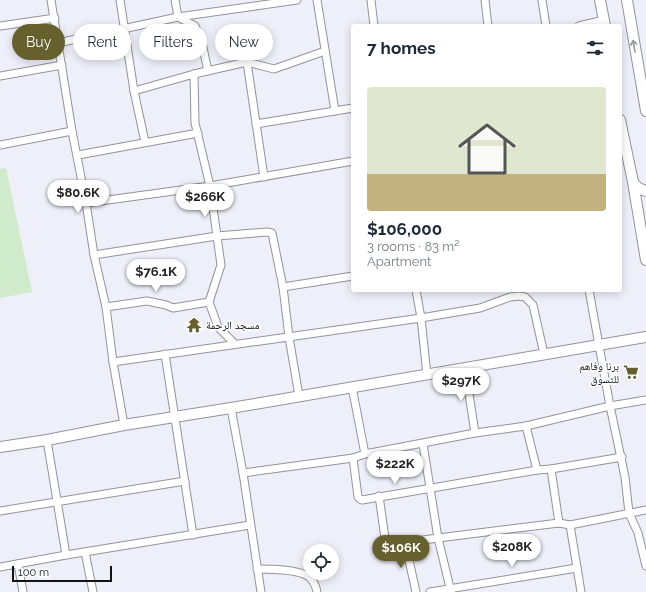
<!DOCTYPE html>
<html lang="en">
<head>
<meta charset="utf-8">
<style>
  :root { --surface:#fff; --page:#f6f6f7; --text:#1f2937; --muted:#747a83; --line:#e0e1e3; --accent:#65602d }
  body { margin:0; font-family:Raleway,"Noto Naskh Arabic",sans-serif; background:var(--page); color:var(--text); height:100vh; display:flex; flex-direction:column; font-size:15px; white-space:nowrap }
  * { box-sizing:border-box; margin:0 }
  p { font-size:13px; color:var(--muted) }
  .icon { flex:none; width:22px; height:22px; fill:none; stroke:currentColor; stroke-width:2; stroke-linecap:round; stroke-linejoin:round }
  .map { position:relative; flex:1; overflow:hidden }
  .drawer { position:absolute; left:351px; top:24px; width:271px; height:268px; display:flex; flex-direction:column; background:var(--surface); border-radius:4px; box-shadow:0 2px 10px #0003 }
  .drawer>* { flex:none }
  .guide { position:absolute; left:12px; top:24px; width:279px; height:36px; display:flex; gap:8px }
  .fabs { position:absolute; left:303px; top:544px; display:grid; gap:8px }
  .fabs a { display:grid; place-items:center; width:36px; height:36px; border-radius:50%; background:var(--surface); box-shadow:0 2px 10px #0003; font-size:20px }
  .scale { position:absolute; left:12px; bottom:10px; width:100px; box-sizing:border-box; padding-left:4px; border:2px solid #121316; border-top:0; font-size:11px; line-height:14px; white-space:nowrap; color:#121316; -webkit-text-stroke:3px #fcfdff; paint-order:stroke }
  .price { position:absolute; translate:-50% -34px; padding:0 9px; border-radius:14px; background:#fff; color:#222; font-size:13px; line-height:26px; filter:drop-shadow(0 1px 2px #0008) }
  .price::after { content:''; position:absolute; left:50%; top:24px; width:12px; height:9px; margin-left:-6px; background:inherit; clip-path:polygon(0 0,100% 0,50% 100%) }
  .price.selected { background:var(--accent); color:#fff }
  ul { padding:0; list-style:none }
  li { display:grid; align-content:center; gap:8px; height:212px; padding:0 16px }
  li+li { border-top:1px solid var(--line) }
  li span { display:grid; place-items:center; height:124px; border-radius:4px; color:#555 }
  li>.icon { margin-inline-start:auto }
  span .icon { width:72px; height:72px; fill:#fffc; stroke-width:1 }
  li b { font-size:17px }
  h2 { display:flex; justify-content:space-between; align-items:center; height:48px; padding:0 16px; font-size:17px }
  .pill { padding:0 14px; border-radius:18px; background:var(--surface); box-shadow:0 2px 10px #0003; font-size:14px; line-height:36px }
  .pill.selected { background:var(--accent); color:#fff }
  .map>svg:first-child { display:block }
  .green { fill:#d0ebcc }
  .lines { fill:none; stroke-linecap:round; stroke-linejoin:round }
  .street-casing { stroke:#92939d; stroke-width:9 }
  .secondary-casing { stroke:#92939d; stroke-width:12 }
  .street { stroke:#fff; stroke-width:7 }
  .secondary { stroke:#fff; stroke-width:10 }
  .oneway { stroke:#949596 }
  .labels { text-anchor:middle; stroke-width:3.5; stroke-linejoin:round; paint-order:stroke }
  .poi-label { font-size:11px; fill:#121316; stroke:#fcfdff; text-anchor:start }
</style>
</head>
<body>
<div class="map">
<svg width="646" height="592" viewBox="0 0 646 592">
  <rect width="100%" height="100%" fill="#eeeff9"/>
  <polygon class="green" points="6,168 32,292 0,298 0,169"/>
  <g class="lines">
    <g class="street-casing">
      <g id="street">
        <polyline points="51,0 72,131 86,203 94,255 106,307 113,362 124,425"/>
        <polyline points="120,0 134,91 145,142"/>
        <polyline points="175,0 178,17 195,26 202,43 208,71"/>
        <polyline points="317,0 335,111"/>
        <polyline points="371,0 374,26"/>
        <polyline points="485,0 488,26"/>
        <polyline points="542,0 546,26"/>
        <polyline points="0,26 55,18"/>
        <polyline points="579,26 604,20"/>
        <polyline points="58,43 178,17 297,0"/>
        <polyline points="247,62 264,177"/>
        <polyline points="194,74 195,123 210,186 221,265 209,302 218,327 235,344"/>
        <polyline points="0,76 62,65"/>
        <polyline points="134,91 194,74 247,62 274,69 325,51"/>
        <polyline points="256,124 353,108"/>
        <polyline points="0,145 72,131"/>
        <polyline points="78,155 198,133"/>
        <polyline points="86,203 210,186 353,161"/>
        <polyline points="94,255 217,236 267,232 272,233 283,287 289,337 299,396"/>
        <polyline points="283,287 353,276"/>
        <polyline points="416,290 421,318 427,375"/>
        <polyline points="589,290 610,406 625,477 629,513 638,533 646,566"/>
        <polyline points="106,307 147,301 166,305 173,308 209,302"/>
        <polyline points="165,354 193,535"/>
        <polyline points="113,362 421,318 480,308 510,297 519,296 525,297 533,305 544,354"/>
        <polyline points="465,368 475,433"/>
        <polyline points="352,387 365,454"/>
        <polyline points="231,408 243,473 261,592"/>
        <polyline points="526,426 537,470"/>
        <polyline points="47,440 66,555"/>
        <polyline points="423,444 438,538 451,592"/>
        <polyline points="353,458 358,497 360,499 362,500 537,470 551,469 622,457"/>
        <polyline points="551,469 559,523 570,525 581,592"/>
        <polyline points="243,473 353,458 365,454 475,433 526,426 610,406 646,400"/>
        <polyline points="379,496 386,545 438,538 559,523"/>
        <polyline points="0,511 185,481"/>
        <polyline points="570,525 646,510"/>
        <polyline points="405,542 416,592"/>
        <polyline points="85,552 93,592"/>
        <polyline points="18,564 23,592"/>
        <polyline points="0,567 66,555 250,525"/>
        <path d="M 257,569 C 271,569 296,569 308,576 C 313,580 316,586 317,592"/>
        <polyline points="430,592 577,568"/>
      </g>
    </g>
    <g class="secondary-casing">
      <g id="secondary">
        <polyline points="600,0 605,26"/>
        <polyline points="627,0 646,111"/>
        <polyline points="620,120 633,182 646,260"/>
        <polyline points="633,182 638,188 646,191"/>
        <polyline points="0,447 47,440 124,425 231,408 646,337"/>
      </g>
    </g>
    <use href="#street" class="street"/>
    <use href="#secondary" class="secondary"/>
  </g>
  <defs><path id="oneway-shaft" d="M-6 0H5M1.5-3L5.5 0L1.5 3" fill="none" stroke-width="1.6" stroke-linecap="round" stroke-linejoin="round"/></defs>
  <use class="oneway" href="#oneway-shaft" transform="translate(634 46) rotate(-100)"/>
  <defs>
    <g id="temple-bare" transform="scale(1.2)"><path d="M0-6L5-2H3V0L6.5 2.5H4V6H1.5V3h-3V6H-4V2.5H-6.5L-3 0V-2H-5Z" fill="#65602d" stroke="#fcfdff" stroke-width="2.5" paint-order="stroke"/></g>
    <g id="supermarket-bare" transform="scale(1.2)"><path d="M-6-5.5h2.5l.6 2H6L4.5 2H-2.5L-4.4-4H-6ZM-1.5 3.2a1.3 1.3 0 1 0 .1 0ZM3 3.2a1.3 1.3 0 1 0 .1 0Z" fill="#65602d" stroke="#fcfdff" stroke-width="2.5" paint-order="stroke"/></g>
  </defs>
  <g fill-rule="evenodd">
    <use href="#temple-bare" x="194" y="325"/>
    <use href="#supermarket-bare" x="631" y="372"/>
  </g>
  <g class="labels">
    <g class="poi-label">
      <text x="206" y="329">مسجد الرحمة</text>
      <text x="619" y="370" text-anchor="end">برنا وفاهم<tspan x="619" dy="13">للتسوق</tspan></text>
    </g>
  </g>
</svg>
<div class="fabs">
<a><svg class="icon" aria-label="locate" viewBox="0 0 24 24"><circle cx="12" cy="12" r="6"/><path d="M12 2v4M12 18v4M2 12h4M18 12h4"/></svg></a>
</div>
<div class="scale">100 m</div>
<b class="price" style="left:78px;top:214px">$80.6K</b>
<b class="price" style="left:205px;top:218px">$266K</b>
<b class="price" style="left:156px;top:293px">$76.1K</b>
<b class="price" style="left:461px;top:402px">$297K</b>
<b class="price" style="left:395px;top:485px">$222K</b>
<b class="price" style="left:512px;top:568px">$208K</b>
<b class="price selected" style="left:401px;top:569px">$106K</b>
<div class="guide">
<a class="pill selected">Buy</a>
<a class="pill">Rent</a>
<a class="pill">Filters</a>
<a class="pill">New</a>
</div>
<section class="drawer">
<h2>7 homes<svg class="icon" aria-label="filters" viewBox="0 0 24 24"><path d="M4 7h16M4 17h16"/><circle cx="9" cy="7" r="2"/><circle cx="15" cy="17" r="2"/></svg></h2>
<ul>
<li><span style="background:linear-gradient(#dfe7d0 70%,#c2b280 0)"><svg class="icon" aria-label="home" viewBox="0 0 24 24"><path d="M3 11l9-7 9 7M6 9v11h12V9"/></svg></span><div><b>$106,000</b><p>3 rooms · 83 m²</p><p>Apartment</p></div></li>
</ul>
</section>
</div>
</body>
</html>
